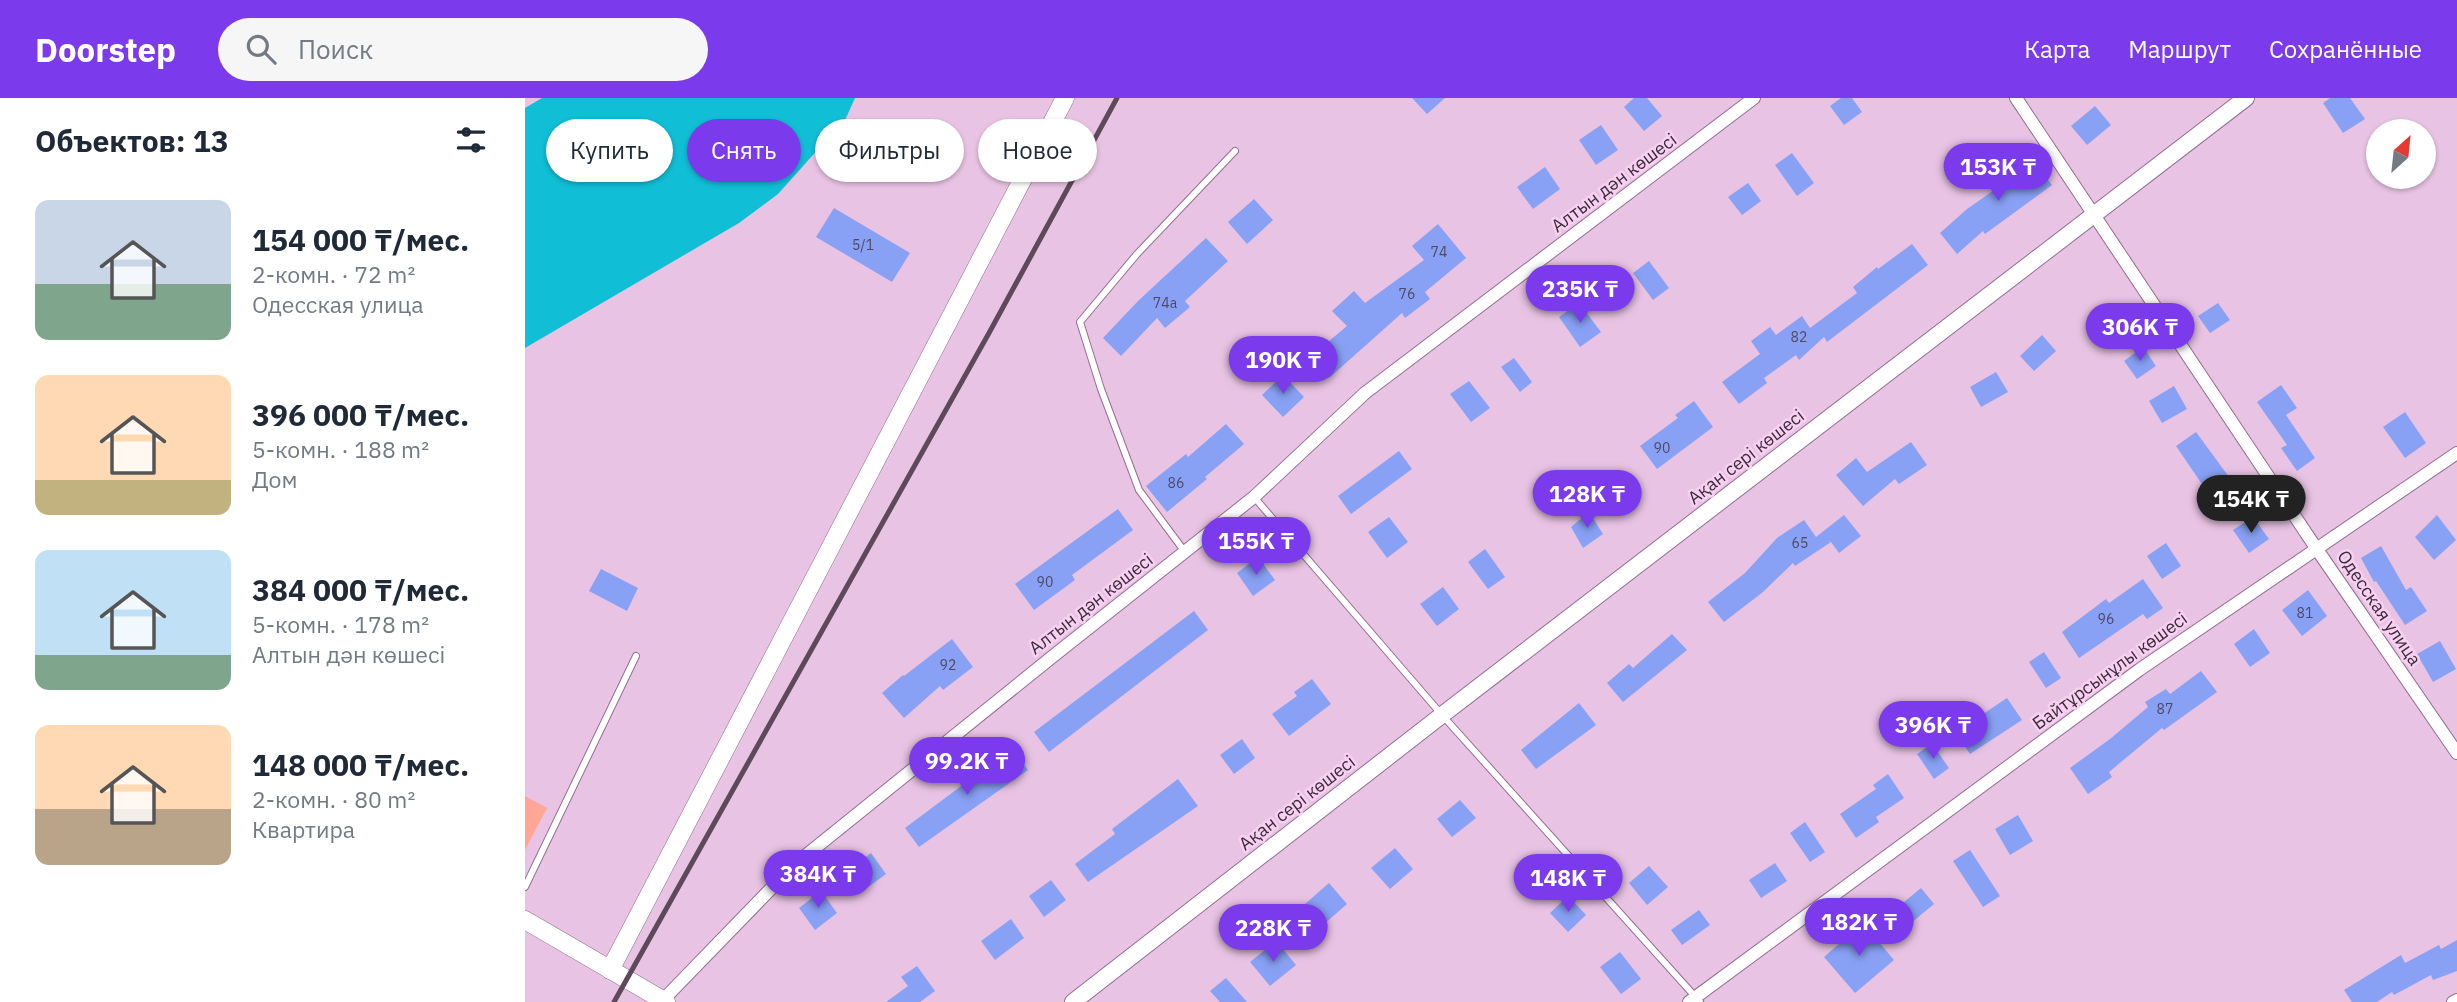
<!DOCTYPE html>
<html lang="ru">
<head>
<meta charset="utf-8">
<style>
  :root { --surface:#fff; --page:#f6f6f7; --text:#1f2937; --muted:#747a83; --accent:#7c3aed }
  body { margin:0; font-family:"IBM Plex Sans",sans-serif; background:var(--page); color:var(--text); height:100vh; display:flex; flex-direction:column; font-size:26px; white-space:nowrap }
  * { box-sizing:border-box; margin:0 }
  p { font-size:23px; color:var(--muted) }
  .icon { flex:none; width:38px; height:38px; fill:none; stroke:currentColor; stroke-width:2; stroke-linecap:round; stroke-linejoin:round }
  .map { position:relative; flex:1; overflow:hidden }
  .details { display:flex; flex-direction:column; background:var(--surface); width:525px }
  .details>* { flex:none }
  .top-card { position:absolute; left:21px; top:21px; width:665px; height:63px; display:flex; gap:14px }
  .needle { width:46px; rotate:27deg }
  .fabs { position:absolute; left:1841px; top:21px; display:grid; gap:14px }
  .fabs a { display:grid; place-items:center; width:70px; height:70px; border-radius:50%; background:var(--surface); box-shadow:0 2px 5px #0004; font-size:35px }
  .price { position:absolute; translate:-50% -60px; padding:0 16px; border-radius:24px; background:var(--accent); color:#fff; font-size:23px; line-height:46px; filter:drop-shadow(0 2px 4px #0008) }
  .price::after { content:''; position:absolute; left:50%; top:42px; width:21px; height:16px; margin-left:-10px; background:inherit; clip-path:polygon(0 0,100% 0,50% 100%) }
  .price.current { background:#222; color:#fff }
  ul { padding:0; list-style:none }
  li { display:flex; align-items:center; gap:21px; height:175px; padding:0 35px }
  li span { display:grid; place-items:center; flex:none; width:196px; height:140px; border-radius:14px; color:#555 }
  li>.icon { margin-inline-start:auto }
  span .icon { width:84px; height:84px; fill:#fffc; stroke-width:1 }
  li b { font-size:30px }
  h2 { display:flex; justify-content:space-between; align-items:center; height:84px; padding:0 35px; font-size:30px }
  .pill { padding:0 24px; border-radius:32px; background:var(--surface); box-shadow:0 2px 5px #0004; font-size:24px; line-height:63px }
  .pill.current { background:var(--accent); color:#fff }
  header { display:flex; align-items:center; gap:42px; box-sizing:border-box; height:98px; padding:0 35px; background:var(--accent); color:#fff }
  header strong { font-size:33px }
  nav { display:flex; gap:38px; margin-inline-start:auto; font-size:24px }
  .search { width:490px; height:63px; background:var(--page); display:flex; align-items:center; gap:18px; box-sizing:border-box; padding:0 24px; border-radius:38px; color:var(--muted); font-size:26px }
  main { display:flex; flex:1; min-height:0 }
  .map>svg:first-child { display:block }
  .green { fill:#ffa696 }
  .water { fill:#10bed6 }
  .building { fill:#89a1f5 }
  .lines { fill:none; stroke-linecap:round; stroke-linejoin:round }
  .service-casing { stroke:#92708e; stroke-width:8 }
  .minor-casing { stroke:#92708e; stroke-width:14 }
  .tertiary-casing { stroke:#92708e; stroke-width:18 }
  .secondary-casing { stroke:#92708e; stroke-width:19 }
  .service { stroke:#fff; stroke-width:6 }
  .minor { stroke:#fff; stroke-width:12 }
  .tertiary { stroke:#fff; stroke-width:16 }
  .secondary { stroke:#fff; stroke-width:18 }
  .rail { stroke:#5d495a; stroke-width:5 }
  .labels { text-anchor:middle; stroke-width:5; stroke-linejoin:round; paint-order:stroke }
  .number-label { font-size:14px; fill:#4e4867 }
  .street-label { font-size:18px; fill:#3a2b38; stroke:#f7d0f2 }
</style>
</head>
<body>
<header>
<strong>Doorstep</strong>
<div class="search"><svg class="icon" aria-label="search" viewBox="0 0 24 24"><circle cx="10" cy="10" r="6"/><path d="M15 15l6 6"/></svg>Поиск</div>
<nav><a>Карта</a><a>Маршрут</a><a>Сохранённые</a></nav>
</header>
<main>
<section class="details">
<h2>Объектов: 13<svg class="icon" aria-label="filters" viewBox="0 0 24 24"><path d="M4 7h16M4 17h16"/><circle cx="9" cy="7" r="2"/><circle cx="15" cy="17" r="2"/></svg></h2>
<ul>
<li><span style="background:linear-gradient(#c9d6e8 60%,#7fa58c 0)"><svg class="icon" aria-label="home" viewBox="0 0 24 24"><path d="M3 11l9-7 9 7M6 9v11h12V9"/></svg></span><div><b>154 000 ₸/мес.</b><p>2-комн. · 72 m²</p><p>Одесская улица</p></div></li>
<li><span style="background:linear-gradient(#ffd9b3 75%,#c2b280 0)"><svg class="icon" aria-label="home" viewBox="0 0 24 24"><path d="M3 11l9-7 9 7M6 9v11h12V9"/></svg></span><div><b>396 000 ₸/мес.</b><p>5-комн. · 188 m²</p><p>Дом</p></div></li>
<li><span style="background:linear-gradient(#bfe0f5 75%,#7fa58c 0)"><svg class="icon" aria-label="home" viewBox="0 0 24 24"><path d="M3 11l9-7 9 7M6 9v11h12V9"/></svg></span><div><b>384 000 ₸/мес.</b><p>5-комн. · 178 m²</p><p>Алтын дән көшесі</p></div></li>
<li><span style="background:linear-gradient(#ffd9b3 60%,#b9a48a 0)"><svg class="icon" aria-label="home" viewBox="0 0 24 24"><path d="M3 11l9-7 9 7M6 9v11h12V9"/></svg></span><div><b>148 000 ₸/мес.</b><p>2-комн. · 80 m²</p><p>Квартира</p></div></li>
</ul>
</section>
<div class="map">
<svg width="1932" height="904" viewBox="0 0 1932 904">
  <rect width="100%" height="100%" fill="#e9c3e4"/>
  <polygon class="green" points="0,698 22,710 0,752"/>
  <polygon class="water" points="17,0 330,0 321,20 253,96 214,125 0,250 0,10"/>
  <g class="building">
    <polygon points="887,0 920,0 902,16"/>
    <polygon points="1109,0 1122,0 1137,18 1119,33 1099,9"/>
    <polygon points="1316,0 1327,0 1337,14 1319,27 1305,8"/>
    <polygon points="1805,0 1825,0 1840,21 1818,35 1798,5"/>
    <polygon points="1570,8 1586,27 1562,47 1546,28"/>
    <polygon points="1076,27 1093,52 1071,67 1054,42"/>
    <polygon points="1267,55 1289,85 1272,98 1250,67"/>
    <polygon points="1503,56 1527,87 1460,136 1458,133 1432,156 1415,135 1442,111 1475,88 1470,80"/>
    <polygon points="1020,69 1035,91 1008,111 992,89"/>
    <polygon points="1223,85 1236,103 1217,117 1203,99"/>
    <polygon points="729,101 748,122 722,146 703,124"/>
    <polygon points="309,110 385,155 367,184 291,139"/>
    <polygon points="913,126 941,160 900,194 905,201 880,220 877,215 804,280 786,258 822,228 807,213 829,193 840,205 899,162 887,148"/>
    <polygon points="681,140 703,163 660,203 665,209 640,230 632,220 596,258 578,240 613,203"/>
    <polygon points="1387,146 1403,167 1302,244 1299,239 1274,262 1271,257 1239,280 1242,285 1214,306 1197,284 1235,256 1226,243 1245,229 1251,237 1277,218 1285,230 1332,195 1328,189 1352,169 1353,171"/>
    <polygon points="1124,163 1144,190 1128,202 1108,175"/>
    <polygon points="1054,205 1076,234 1055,249 1034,219"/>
    <polygon points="1693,205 1705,222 1685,235 1673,218"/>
    <polygon points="1517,237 1531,253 1509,273 1495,258"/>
    <polygon points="1618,249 1631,268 1612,281 1599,263"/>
    <polygon points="989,260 1007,284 995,294 976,269"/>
    <polygon points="1471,274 1483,294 1456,309 1445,289"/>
    <polygon points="758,277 779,299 758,319 737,297"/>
    <polygon points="944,283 965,310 946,324 925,296"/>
    <polygon points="1756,287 1772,310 1761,317 1790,360 1772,373 1756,350 1762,347 1732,304"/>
    <polygon points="1649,288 1662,311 1637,325 1624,303"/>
    <polygon points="1169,303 1188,329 1132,371 1115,348 1153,320 1150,317"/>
    <polygon points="1880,314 1901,345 1880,360 1858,329"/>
    <polygon points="701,326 719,346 680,379 682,381 642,414 621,388 661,356 663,359"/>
    <polygon points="1671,334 1707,383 1685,398 1651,348"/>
    <polygon points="1386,344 1402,367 1374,386 1370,381 1338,408 1311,377 1331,360 1342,374"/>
    <polygon points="874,353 887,371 826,416 813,398"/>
    <polygon points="593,411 608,432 547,477 550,482 509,512 490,486"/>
    <polygon points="1064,414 1078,436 1058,450 1046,429"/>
    <polygon points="1319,417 1336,438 1314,455 1306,444 1270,468 1268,465 1238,494 1199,524 1183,504 1220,475 1252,440 1279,422 1291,439"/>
    <polygon points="1912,417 1931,442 1909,462 1890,439"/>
    <polygon points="864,419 883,444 862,460 843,434"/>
    <polygon points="1728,419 1744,441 1724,455 1708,432"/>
    <polygon points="1641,445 1656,468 1637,481 1622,458"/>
    <polygon points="1856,448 1881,492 1886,489 1902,513 1880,527 1851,483 1849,484 1836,460"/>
    <polygon points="960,451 980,479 963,491 943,464"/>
    <polygon points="733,459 750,482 728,498 712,475"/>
    <polygon points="76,471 113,490 102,513 64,493"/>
    <polygon points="1618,481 1638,510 1622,521 1618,516 1554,560 1537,534 1581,501 1584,505"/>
    <polygon points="918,489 934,511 912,528 895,506"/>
    <polygon points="1783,492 1802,518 1777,538 1757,512"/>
    <polygon points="669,513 683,532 524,654 509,634"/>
    <polygon points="1729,531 1745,555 1725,569 1709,546"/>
    <polygon points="1147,536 1162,552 1098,604 1082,585 1104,566 1108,570"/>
    <polygon points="427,541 448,569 418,592 415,588 379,620 357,595 378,577 379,578"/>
    <polygon points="1915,543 1931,571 1908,584 1892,556"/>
    <polygon points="1519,554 1536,580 1521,590 1504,564"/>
    <polygon points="1676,573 1692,594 1639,632 1637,630 1584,674 1587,679 1563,696 1545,670 1585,641 1623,609 1620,604 1641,591 1645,596"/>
    <polygon points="787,581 806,606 764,638 747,616 772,598 769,594"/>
    <polygon points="1482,600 1497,622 1445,656 1428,631 1447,618 1449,622"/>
    <polygon points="1054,605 1071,627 1011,671 996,652"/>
    <polygon points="717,641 730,660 709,676 695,657"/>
    <polygon points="1407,646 1424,670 1409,681 1392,656"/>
    <polygon points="487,650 503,672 394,749 380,730"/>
    <polygon points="1363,676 1379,700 1351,719 1354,724 1331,740 1315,716 1351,691 1348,687"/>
    <polygon points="653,681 673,708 563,784 550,766 590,736 587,731"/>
    <polygon points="935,702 951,720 927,739 912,721"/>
    <polygon points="1493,717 1508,743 1485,757 1470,731"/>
    <polygon points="1280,724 1300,754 1285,764 1265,735"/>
    <polygon points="870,750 888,771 865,791 846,770"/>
    <polygon points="1445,752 1475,798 1458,809 1428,763"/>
    <polygon points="346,755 361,776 334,796 319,776"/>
    <polygon points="1250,765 1262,783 1236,800 1224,782"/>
    <polygon points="1124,768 1143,789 1122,807 1104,785"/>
    <polygon points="526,782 541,802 519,819 504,798"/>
    <polygon points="804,785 822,806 798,827 780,806"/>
    <polygon points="1396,790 1409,806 1386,825 1373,809"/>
    <polygon points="296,793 312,815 290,832 274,810"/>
    <polygon points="1043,798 1061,817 1043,834 1025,815"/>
    <polygon points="1174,812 1185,827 1157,847 1146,832"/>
    <polygon points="486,821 499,840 470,862 456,843"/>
    <polygon points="1338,825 1369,862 1330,895 1299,859"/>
    <polygon points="1932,842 1932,873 1908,882 1906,877 1869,897 1867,894 1852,904 1827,904 1819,892 1876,857 1880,865 1914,847 1916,851"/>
    <polygon points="751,843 771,867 745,888 725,864"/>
    <polygon points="1095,854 1116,881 1096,896 1075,869"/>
    <polygon points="392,868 410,893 395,904 361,904 383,888 376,879"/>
    <polygon points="701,880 722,904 695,904 685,893"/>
  </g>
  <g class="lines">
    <g class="service-casing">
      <g id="service">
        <polyline points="729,399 917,617 1175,904"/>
        <polyline points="660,454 614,392 576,291 555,224 612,156 710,53"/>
        <polyline points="0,789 111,558"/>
      </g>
    </g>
    <g class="minor-casing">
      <g id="minor">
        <polyline points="1491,0 1791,450 1932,655"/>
        <polyline points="138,902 269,767 527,559 729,399 840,295 1229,0"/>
        <polyline points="1164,904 1614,572 1932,355"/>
        <polyline points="1928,904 1932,902"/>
      </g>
    </g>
    <g class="tertiary-casing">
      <polyline id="tertiary" points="548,904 917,617 1721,0"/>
    </g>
    <g class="secondary-casing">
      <g id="secondary">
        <polyline points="0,822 141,904"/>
        <polyline points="85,872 540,0"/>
      </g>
    </g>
    <use href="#service" class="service"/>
    <use href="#minor" class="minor"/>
    <use href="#tertiary" class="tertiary"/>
    <use href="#secondary" class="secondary"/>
    <polyline class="rail" points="89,904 464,235 592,0"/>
  </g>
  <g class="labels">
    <g class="number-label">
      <text x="338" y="152">5/1</text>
      <text x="914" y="159">74</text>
      <text x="882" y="201">76</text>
      <text x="640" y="210">74а</text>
      <text x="1274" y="244">82</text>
      <text x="1137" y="355">90</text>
      <text x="651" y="390">86</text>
      <text x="1275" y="450">65</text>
      <text x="520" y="489">90</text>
      <text x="1780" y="520">81</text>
      <text x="1581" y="526">96</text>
      <text x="423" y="572">92</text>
      <text x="1640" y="616">87</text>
    </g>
    <g class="street-label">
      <text transform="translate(1089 85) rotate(-37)" y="6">Алтын дән көшесі</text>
      <text transform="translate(1221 359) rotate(-38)" y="6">Ақан сері көшесі</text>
      <text transform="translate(566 506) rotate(-38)" y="6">Алтын дән көшесі</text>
      <text transform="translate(1854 510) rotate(56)" y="6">Одесская улица</text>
      <text transform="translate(1585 573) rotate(-36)" y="6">Байтұрсынұлы көшесі</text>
      <text transform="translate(772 705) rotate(-38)" y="6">Ақан сері көшесі</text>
    </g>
  </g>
</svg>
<div class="fabs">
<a><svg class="needle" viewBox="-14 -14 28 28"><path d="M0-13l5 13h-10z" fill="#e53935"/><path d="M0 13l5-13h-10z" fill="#747a83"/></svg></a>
</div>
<b class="price" style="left:1473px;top:105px">153K ₸</b>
<b class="price" style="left:1055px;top:227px">235K ₸</b>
<b class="price" style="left:1615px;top:265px">306K ₸</b>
<b class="price" style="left:758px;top:298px">190K ₸</b>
<b class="price" style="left:1062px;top:432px">128K ₸</b>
<b class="price current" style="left:1726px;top:437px">154K ₸</b>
<b class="price" style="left:731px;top:479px">155K ₸</b>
<b class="price" style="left:1408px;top:663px">396K ₸</b>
<b class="price" style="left:442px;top:699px">99.2K ₸</b>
<b class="price" style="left:293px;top:812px">384K ₸</b>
<b class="price" style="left:1043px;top:816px">148K ₸</b>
<b class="price" style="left:1334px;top:860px">182K ₸</b>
<b class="price" style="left:748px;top:866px">228K ₸</b>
<div class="top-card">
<a class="pill">Купить</a>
<a class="pill current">Снять</a>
<a class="pill">Фильтры</a>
<a class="pill">Новое</a>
</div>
</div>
</main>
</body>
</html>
